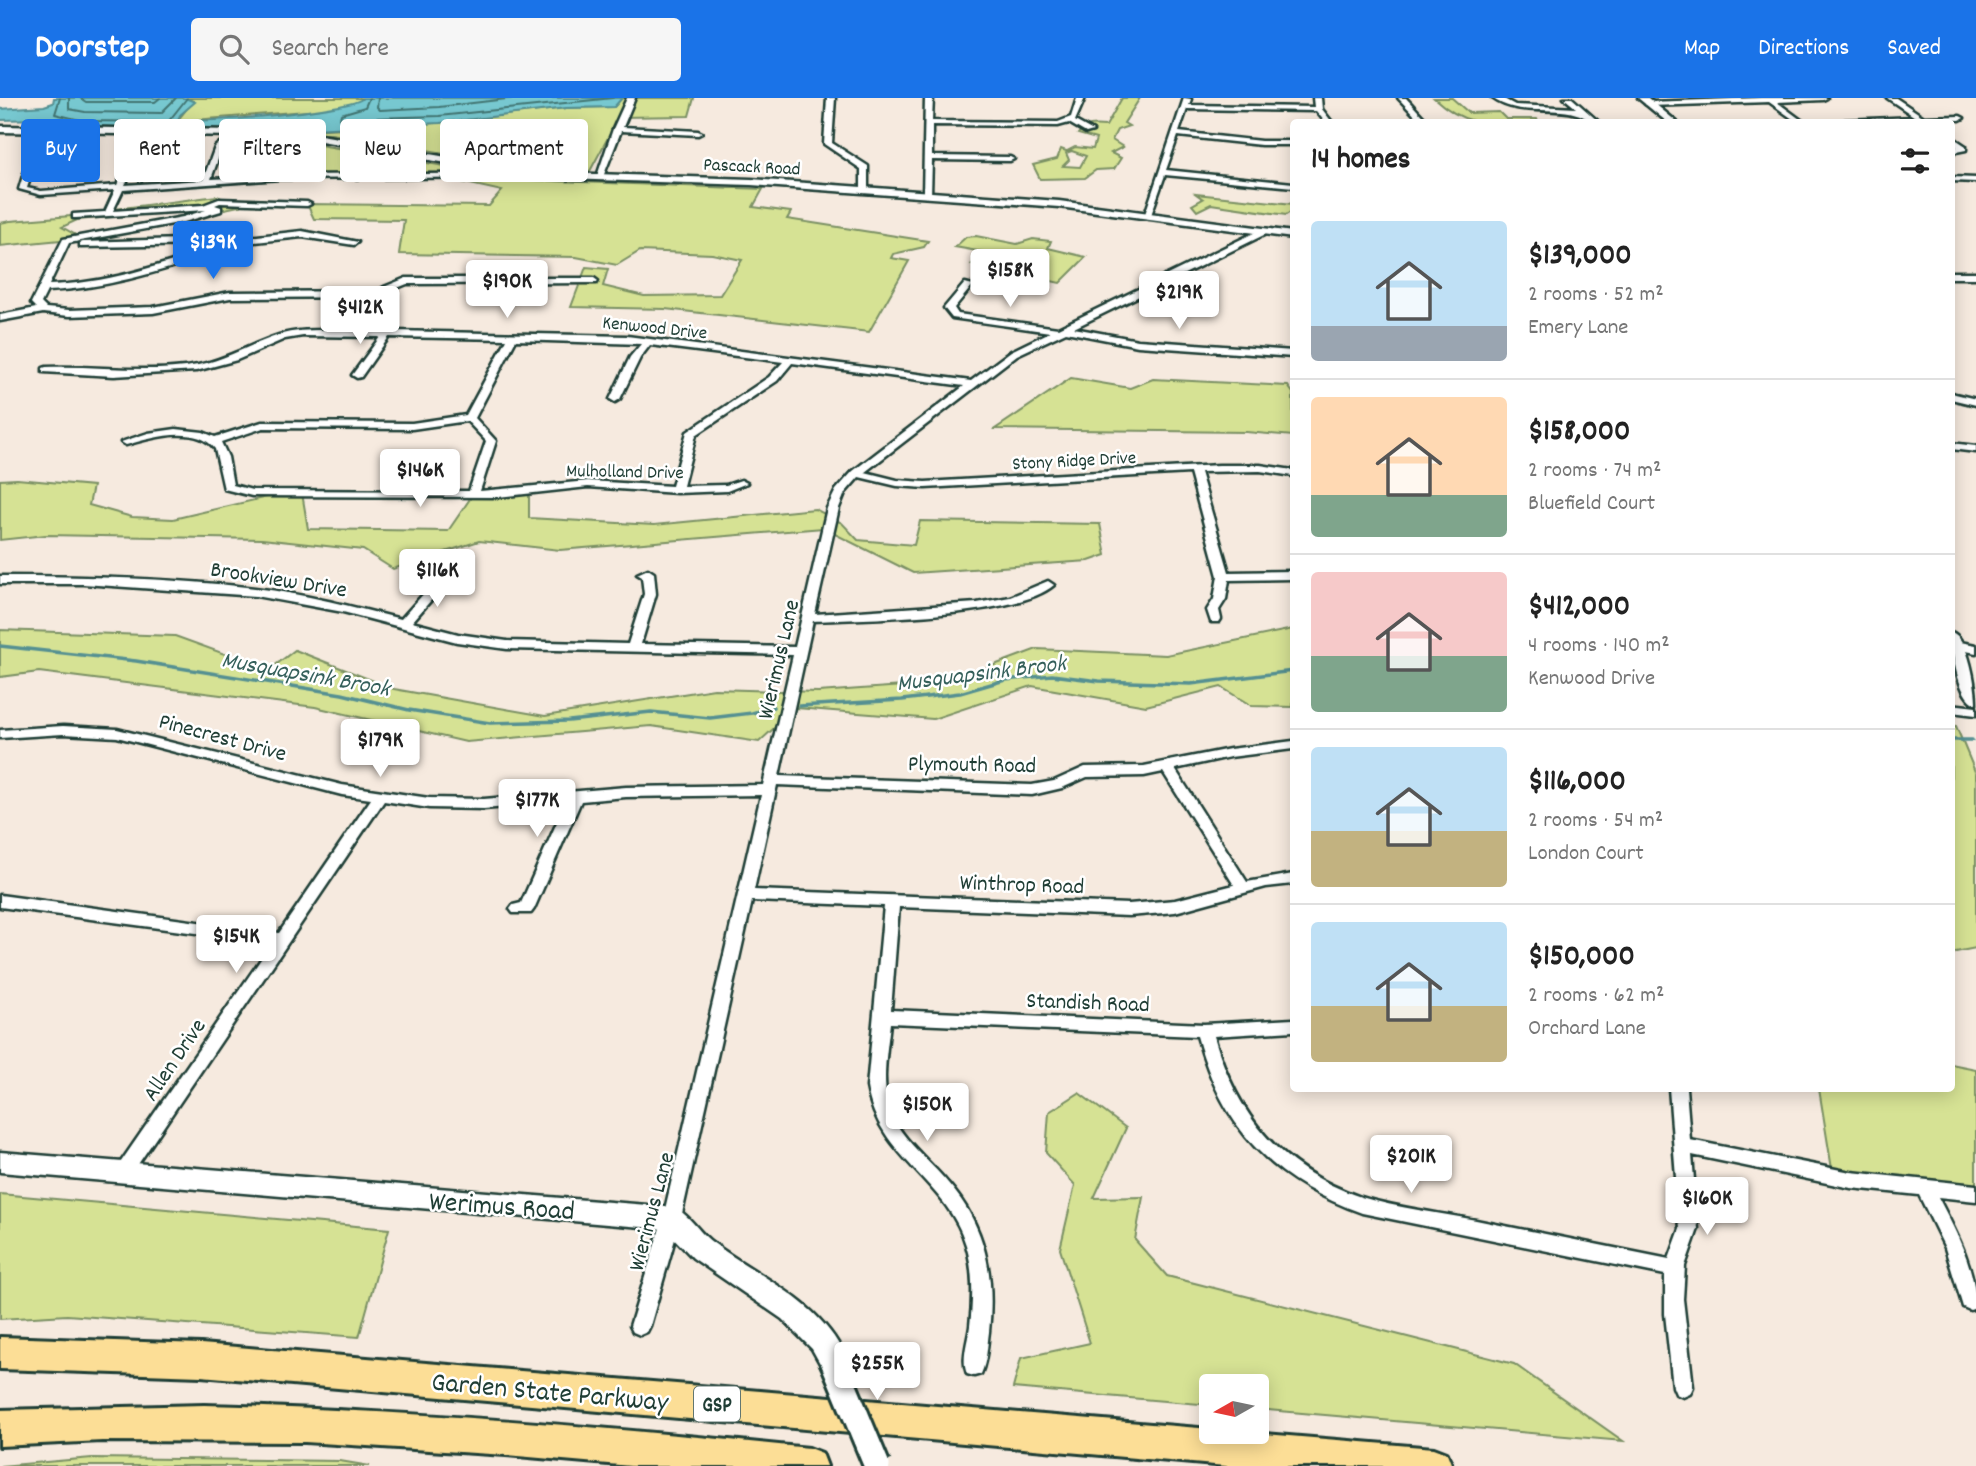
<!DOCTYPE html>
<html lang="en">
<head>
<meta charset="utf-8">
<style>
  :root { --surface:#fff; --page:#f6f6f6; --text:#222; --muted:#767676; --line:#e0e0e0; --accent:#1a73e8 }
  body { margin:0; font-family:Dekko,sans-serif; background:var(--page); color:var(--text); height:100vh; display:flex; flex-direction:column; font-size:26px; white-space:nowrap }
  * { box-sizing:border-box; margin:0 }
  p { font-size:23px; color:var(--muted) }
  .icon { flex:none; width:38px; height:38px; fill:none; stroke:currentColor; stroke-width:2; stroke-linecap:round; stroke-linejoin:round }
  .map { position:relative; flex:1; overflow:hidden }
  .side { position:absolute; left:1290px; top:21px; width:665px; height:973px; display:flex; flex-direction:column; background:var(--surface); border-radius:7px; box-shadow:0 4px 18px #0003 }
  .side>* { flex:none }
  .banner { position:absolute; left:21px; top:21px; width:665px; height:63px; display:flex; gap:14px }
  .needle { width:46px; rotate:261deg }
  .tools { position:absolute; left:1199px; top:1276px; display:grid; gap:14px }
  .tools a { display:grid; place-items:center; width:70px; height:70px; border-radius:7px; background:var(--surface); box-shadow:0 4px 18px #0003; font-size:35px }
  .price { position:absolute; translate:-50% -60px; padding:0 16px; border-radius:7px; background:#fff; color:#222; font-size:23px; line-height:46px; filter:drop-shadow(0 2px 4px #0008) }
  .price::after { content:''; position:absolute; left:50%; top:42px; width:21px; height:16px; margin-left:-10px; background:inherit; clip-path:polygon(0 0,100% 0,50% 100%) }
  .price.active { background:var(--accent); color:#fff }
  ul { padding:0; list-style:none }
  li { display:flex; align-items:center; gap:21px; height:175px; padding:0 21px }
  li+li { border-top:2px solid var(--line) }
  li span { display:grid; place-items:center; flex:none; width:196px; height:140px; border-radius:7px; color:#555 }
  li>.icon { margin-inline-start:auto }
  span .icon { width:84px; height:84px; fill:#fffc; stroke-width:1 }
  li b { font-size:30px }
  h2 { display:flex; justify-content:space-between; align-items:center; height:84px; padding:0 21px; font-size:30px }
  .pill { padding:0 24px; border-radius:7px; background:var(--surface); box-shadow:0 4px 18px #0003; font-size:24px; line-height:63px }
  .pill.active { background:var(--accent); color:#fff }
  header { display:flex; align-items:center; gap:42px; box-sizing:border-box; height:98px; padding:0 35px; background:var(--accent); color:#fff }
  header strong { font-size:33px }
  nav { display:flex; gap:38px; margin-inline-start:auto; font-size:24px }
  .search { width:490px; height:63px; background:var(--page); display:flex; align-items:center; gap:18px; box-sizing:border-box; padding:0 24px; border-radius:7px; color:var(--muted); font-size:26px }
  .map>svg:first-child { display:block }
  .green { fill:#d6e294; stroke:#7a9064; stroke-width:2 }
  .water { fill:#77c8d0; stroke:#549092; stroke-width:2 }
  .lines { fill:none; stroke-linecap:round; stroke-linejoin:round }
  .shore { stroke:#427572; stroke-width:2 }
  .stream { stroke:#549092; stroke-width:3.5 }
  .minor-casing { stroke:#1f3d34; stroke-width:5 }
  .tertiary-casing { stroke:#1f3d34; stroke-width:5 }
  .secondary-casing { stroke:#1f3d34; stroke-width:5 }
  .motorway-casing { stroke:#1f3d34; stroke-width:6 }
  .minor { fill:#fff; fill-rule:evenodd }
  .tertiary { fill:#fff; fill-rule:evenodd }
  .secondary { fill:#fff; fill-rule:evenodd }
  .motorway { fill:#fcde96; fill-rule:evenodd }
  .secondary-bridge-casing { stroke:#1f3d34; stroke-width:31; stroke-linecap:butt }
  .secondary-bridge { stroke:#fff; stroke-width:25 }
  .labels { text-anchor:middle; stroke-width:5; stroke-linejoin:round; paint-order:stroke }
  .far-street-label { font-size:19px; fill:#1f3d34; stroke:#fff }
  .shield { fill:#fff; stroke:#627771; stroke-width:2 }
  .shield-label { font-size:21px; font-weight:bold; fill:#1f3d34 }
  .street-label { font-size:23px; fill:#1f3d34; stroke:#fff }
  .water-label { font-size:24px; font-style:italic; fill:#35605b; stroke:#fff }
  .near-street-label { font-size:28px; fill:#1f3d34; stroke:#fff }
</style>
</head>
<body>
<header>
<strong>Doorstep</strong>
<div class="search"><svg class="icon" aria-label="search" viewBox="0 0 24 24"><circle cx="10" cy="10" r="6"/><path d="M15 15l6 6"/></svg>Search here</div>
<nav><a>Map</a><a>Directions</a><a>Saved</a></nav>
</header>
<div class="map">
<svg width="1976" height="1368" viewBox="0 0 1976 1368">
  <rect width="100%" height="100%" fill="#f6eadf"/>
  <filter id="ink" filterUnits="userSpaceOnUse"><feTurbulence type="fractalNoise" baseFrequency=".0143" numOctaves="2"/><feDisplacementMap in="SourceGraphic" scale="14" xChannelSelector="R" yChannelSelector="G"/><feConvolveMatrix kernelMatrix="1 2 1 2 8 2 1 2 1" color-interpolation-filters="sRGB"/></filter>
  <g filter="url(#ink)">
    <g class="green">
      <polygon points="185,0 363,0 363,1 355,6 332,11 181,23 178,22 193,3"/>
      <polygon points="622,0 694,0 689,18 619,19 590,73 541,71 307,32 436,25 566,10 614,9"/>
      <path d="M 1122,0 L 1140,0 L 1124,25 L 1129,28 L 1117,32 L 1112,42 L 1123,49 L 1111,55 L 1121,60 L 1114,71 L 1096,72 L 1085,80 L 1040,81 L 1033,67 L 1057,61 L 1061,51 L 1069,54 L 1066,55 L 1069,62 L 1063,68 L 1080,69 L 1086,58 L 1069,52 L 1075,49 L 1093,51 L 1096,41 L 1078,36 C 1084,26 1096,27 1106,28 Z"/>
      <path d="M 1434,0 L 1452,0 L 1469,15 L 1499,14 L 1506,21 L 1537,21 L 1538,24 C 1493,25 1470,33 1434,0 Z"/>
      <polygon points="296,43 528,82 763,91 753,109 791,114 787,121 928,143 924,149 893,156 891,160 909,163 869,234 665,211 571,209 586,169 608,171 603,188 644,198 720,197 742,162 712,156 640,153 617,167 576,159 399,156 404,122 314,121 307,106 489,108 502,93 439,79 283,77"/>
      <polygon points="1196,96 1293,106 1293,112 1286,117 1211,106 1197,113 1192,107 1203,101"/>
      <polygon points="217,98 239,108 197,117 177,113 77,122 62,129 81,140 0,148 0,125 10,123 108,115 115,111"/>
      <polygon points="976,138 1017,146 1033,141 1051,143 1048,150 1086,159 1060,185 972,166 989,155 955,149 966,139"/>
      <polygon points="1071,280 1130,290 1153,281 1288,288 1293,295 1293,338 1246,334 995,331"/>
      <polygon points="17,381 93,388 89,407 132,419 173,421 284,395 302,395 308,431 448,433 474,395 529,392 529,420 654,427 815,411 842,425 858,442 914,447 920,423 1100,426 1106,457 1089,463 913,475 823,430 560,452 479,443 393,471 363,452 262,441 46,437 0,442 0,382"/>
      <polygon points="1293,531 1293,609 1252,608 1221,589 1146,608 1032,588 933,621 796,610 759,644 651,628 466,644 315,609 39,574 0,579 0,532 175,538 269,572 295,552 394,591 545,618 714,591 818,594 946,585 1037,551 1166,557"/>
      <polygon points="1956,628 1976,676 1976,850 1956,854 1951,858 1951,629"/>
      <polygon points="1951,966 1976,971 1976,1087 1832,1071 1819,991 1951,990"/>
      <polygon points="1079,995 1126,1030 1094,1100 1143,1099 1135,1142 1167,1178 1514,1266 1623,1343 1257,1311 1256,1288 1211,1288 1211,1307 1013,1290 1021,1260 1090,1245 1060,1151 1075,1087 1046,1055 1049,1014"/>
      <polygon points="0,1096 389,1131 359,1239 67,1217 0,1221"/>
      <polygon points="92,1360 340,1363 370,1368 0,1368"/>
    </g>
    <path class="water" d="M 54,0 L 185,0 L 195,4 L 180,17 L 178,22 C 200,26 354,12 363,0 L 622,0 L 614,9 L 566,10 L 440,25 L 311,31 L 83,30 L 42,21 L 0,22 L 0,11 L 44,8 L 53,5 Z"/>
    <g class="lines">
      <g class="shore">
        <polyline points="60,0 55,16 84,23 168,24 187,0"/>
        <polyline points="69,0 69,11 85,14 161,15 176,0"/>
        <polyline points="80,0 86,4 155,4 160,0"/>
        <polyline points="369,0 365,9 341,16 340,21 439,18 613,0"/>
        <polyline points="378,0 377,9 380,12 439,9 515,0"/>
      </g>
      <g class="stream">
        <polyline points="0,548 136,563 342,596 409,612 490,625 569,623 651,614 710,620 752,615 773,609"/>
        <polyline points="799,608 902,602 960,595 1005,582 1052,577 1099,583 1191,586 1293,573"/>
        <polyline points="1951,642 1972,642"/>
      </g>
      <g class="minor-casing">
        <g id="minor">
          <polygon points="627,0 635,0 623,29 698,33 702,35 698,37 621,33 603,79 596,81 613,31"/>
          <polygon points="827,0 835,0 832,45 868,68 868,94 861,92 861,71 824,46"/>
          <polygon points="925,0 933,0 932,23 1058,24 1071,19 1077,0 1085,0 1075,23 1093,33 1086,35 1069,25 1058,28 932,27 932,58 1010,59 1014,61 1010,63 932,62 931,97 927,99 923,97"/>
          <polygon points="1184,0 1191,1 1189,7 1314,9 1313,0 1321,0 1322,11 1332,24 1325,24 1316,13 1187,11 1179,34 1261,43 1293,43 1293,47 1261,47 1178,38 1166,72 1293,85 1293,89 1165,77 1151,117 1144,119"/>
          <polygon points="1398,0 1406,0 1428,24 1421,24"/>
          <path d="M 1492,0 L 1502,0 L 1515,7 L 1576,10 L 1564,0 L 1572,0 L 1599,24 L 1591,24 C 1566,2 1524,23 1492,0 Z"/>
          <polygon points="1761,0 1827,0 1823,2 1777,4 1804,24 1797,24 1769,4 1649,8 1645,6 1649,4"/>
          <polygon points="1887,0 1896,0 1924,19 1960,18 1964,20 1960,22 1841,24 1845,22 1915,19"/>
          <path d="M 153,32 L 160,34 L 139,59 L 125,87 L 203,82 L 215,49 L 234,33 L 238,35 L 222,50 L 211,81 L 286,77 L 294,36 L 298,34 L 302,36 L 294,77 L 533,75 L 537,77 L 533,79 L 280,81 L 123,92 L 113,113 L 203,107 L 219,101 L 307,104 L 311,106 L 307,108 L 220,105 L 215,107 L 221,109 L 221,113 L 184,124 L 69,145 L 49,187 C 105,186 156,168 209,152 L 216,147 L 80,149 L 80,145 L 83,144 L 214,140 L 220,142 L 302,133 L 358,144 L 354,147 L 302,139 L 226,147 L 215,156 C 160,173 105,191 47,193 L 41,205 L 46,210 L 69,212 L 153,209 L 230,194 L 379,193 L 384,189 L 406,180 L 594,180 L 598,183 L 597,185 L 407,186 L 390,193 L 349,232 L 627,238 L 971,283 L 1011,253 L 1050,234 L 952,220 L 944,210 L 965,185 L 973,187 L 954,210 L 958,216 L 1058,230 L 1262,131 L 1268,131 L 1268,135 L 1074,230 L 1138,242 L 1293,253 L 1293,259 L 1138,248 L 1066,234 L 1017,257 L 865,374 L 897,382 L 925,384 L 1219,367 L 1260,367 L 1293,372 L 1293,378 L 1260,373 L 1200,374 L 1229,474 L 1293,473 L 1293,481 L 1229,482 L 1226,501 L 1219,512 L 1221,521 L 1219,524 L 1211,524 L 1207,512 L 1214,501 L 1218,478 L 1190,375 L 925,390 L 897,388 L 859,379 L 845,395 L 839,410 L 815,516 L 977,505 L 1010,499 L 1048,483 L 1054,487 C 1016,520 867,520 813,523 L 779,678 L 1032,687 L 1054,683 L 1085,669 L 1144,668 L 1230,651 L 1293,643 L 1293,651 L 1230,659 L 1175,671 L 1247,784 L 1293,776 L 1293,786 L 1266,789 L 1175,814 L 1129,818 L 899,809 L 891,912 L 1204,926 L 1293,921 L 1293,933 L 1214,938 C 1237,1018 1280,1071 1361,1099 C 1396,1110 1440,1115 1476,1122 C 1540,1135 1604,1148 1669,1161 L 1680,1131 L 1669,990 L 1686,990 L 1690,1042 L 1851,1074 L 1976,1087 L 1976,1103 L 1938,1099 C 1956,1134 1976,1170 1976,1210 L 1970,1212 L 1963,1209 L 1945,1150 L 1919,1097 L 1851,1090 L 1692,1057 L 1698,1131 L 1685,1168 L 1683,1201 L 1693,1289 L 1690,1296 L 1683,1299 L 1676,1296 L 1673,1289 L 1665,1216 L 1665,1177 L 1362,1115 C 1271,1082 1223,1031 1197,938 L 890,925 C 887,954 880,987 891,1015 C 901,1041 930,1063 948,1085 C 986,1128 995,1177 989,1234 C 987,1248 987,1263 981,1276 L 974,1278 L 967,1276 C 961,1262 968,1243 970,1228 C 973,1201 974,1173 966,1147 C 948,1084 878,1059 867,989 L 884,808 L 752,803 L 681,1120 L 650,1228 L 647,1234 L 640,1237 L 633,1234 L 630,1228 L 663,1120 L 761,697 L 626,699 L 581,703 L 534,811 L 531,815 L 513,815 L 510,811 L 513,807 L 521,805 L 566,704 L 484,711 L 429,710 L 384,703 L 128,1081 L 122,1084 L 116,1081 L 113,1076 L 116,1071 L 272,845 L 0,809 L 0,797 L 279,835 L 371,701 L 342,697 L 117,639 L 63,636 L 0,640 L 0,632 L 63,628 L 117,631 L 342,687 L 429,700 L 484,701 L 626,689 L 763,687 L 793,557 L 507,551 L 457,544 L 343,514 L 256,498 L 83,486 L 0,486 L 0,478 C 85,478 171,480 255,490 C 305,496 354,509 401,521 L 443,474 L 447,473 L 453,477 L 412,524 L 458,536 L 507,543 L 628,546 L 644,496 L 642,479 L 637,476 L 648,471 L 654,475 L 656,496 L 641,546 L 795,549 L 827,410 L 836,392 L 853,373 L 964,288 L 792,265 L 777,283 L 696,337 L 683,388 L 726,387 L 741,382 L 747,385 L 727,393 L 677,395 L 588,389 L 498,399 L 252,398 L 224,391 L 215,351 C 196,326 151,340 126,347 L 121,344 L 148,335 L 176,331 L 203,334 L 215,339 L 262,324 L 412,325 L 466,317 L 507,241 L 389,239 L 361,279 L 357,280 L 352,277 L 380,239 L 303,238 L 285,241 L 237,262 L 196,273 L 114,278 L 43,274 L 43,270 L 46,269 C 96,267 148,276 198,267 C 227,261 251,246 279,237 C 298,231 319,232 339,232 L 374,199 L 230,200 L 153,215 L 69,218 L 43,215 L 0,223 L 0,217 L 36,210 L 31,205 L 63,141 L 183,119 L 206,112 L 76,120 L 73,120 L 73,116 L 105,114 L 115,92 L 41,97 L 19,91 L 25,71 L 29,69 L 33,71 L 27,90 L 41,93 L 117,87 L 131,58 ZM 516,242 L 641,246 L 630,259 L 610,301 L 615,304 L 620,301 L 640,260 L 650,247 L 783,264 L 769,279 L 687,334 L 672,388 L 588,383 L 480,393 L 496,343 L 475,320 ZM 467,323 L 486,343 L 469,393 L 252,392 L 233,387 L 228,359 L 221,344 L 263,330 L 412,331 ZM 1163,674 L 1234,787 L 1175,802 L 1129,806 L 754,792 L 777,687 L 1032,697 L 1062,690 L 1087,679 L 1144,678 Z"/>
          <polygon points="1951,38 1966,48 1966,52 1951,55 1951,51 1957,49 1951,44"/>
          <polygon points="1951,79 1976,80 1976,84 1951,83"/>
          <polygon points="1951,295 1976,301 1976,307 1951,301"/>
          <polygon points="1951,345 1976,348 1976,354 1951,351"/>
          <polygon points="1955,543 1976,547 1976,555 1951,550 1951,544"/>
          <polygon points="1951,606 1976,609 1976,617 1951,614"/>
        </g>
      </g>
      <g class="tertiary-casing">
        <g id="tertiary">
          <polygon points="1638,0 1648,0 1677,24 1667,24"/>
          <polygon points="0,28 298,33 533,74 751,81 1059,103 1293,134 1293,140 1059,109 751,87 533,80 298,39 0,34"/>
          <rect x="1951" y="174" width="25" height="6"/>
          <path d="M 1951,534 C 1969,539 1976,590 1976,606 C 1958,601 1951,551 1951,534 Z"/>
        </g>
      </g>
      <g class="secondary-casing">
        <path id="secondary" d="M 0,1054 L 672,1109 C 689,1115 698,1134 712,1144 C 760,1180 820,1202 846,1260 L 842,1269 L 832,1273 L 822,1269 L 812,1251 L 782,1221 L 693,1160 L 665,1131 L 0,1074 Z"/>
      </g>
      <g class="motorway-casing">
        <g id="motorway">
          <polygon points="0,1239 201,1246 1211,1331 1211,1334 1241,1334 1434,1350 1447,1355 1452,1368 1226,1368 201,1278 0,1271"/>
          <path d="M 204,1307 C 406,1312 607,1329 809,1350 L 822,1355 L 827,1368 L 631,1368 L 506,1357 L 305,1344 L 102,1343 L 0,1348 L 0,1312 Z"/>
        </g>
      </g>
      <use href="#minor" class="minor"/>
      <use href="#tertiary" class="tertiary"/>
      <use href="#secondary" class="secondary"/>
      <use href="#motorway" class="motorway"/>
      <g class="secondary-bridge-casing">
        <polyline id="secondary-bridge" points="832,1260 877,1368"/>
      </g>
      <use href="#secondary-bridge" class="secondary-bridge"/>
    </g>
  </g>
  <g class="labels">
    <g class="far-street-label">
      <text transform="translate(752 67) rotate(3)" y="7">Pascack Road</text>
      <text transform="translate(655 228) rotate(6)" y="7">Kenwood Drive</text>
      <text transform="translate(1074 361) rotate(-3)" y="7">Stony Ridge Drive</text>
      <text transform="translate(625 372) rotate(1)" y="7">Mulholland Drive</text>
    </g>
    <rect class="shield" x="694" y="1288.5" width="46" height="35" rx="5"/>
    <g class="shield-label">
      <text x="717" y="1313">GSP</text>
    </g>
    <g class="street-label">
      <text transform="translate(279 480) rotate(9)" y="8">Brookview Drive</text>
      <text transform="translate(777 561) rotate(-77)" y="8">Wierimus Lane</text>
      <text transform="translate(223 638) rotate(15)" y="8">Pinecrest Drive</text>
      <text transform="translate(972 665) rotate(1)" y="8">Plymouth Road</text>
      <text transform="translate(1022 785) rotate(2)" y="8">Winthrop Road</text>
      <text transform="translate(1088 903) rotate(2)" y="8">Standish Road</text>
      <text transform="translate(173 961) rotate(-56)" y="8">Allen Drive</text>
      <text transform="translate(650 1113) rotate(-75)" y="8">Wierimus Lane</text>
    </g>
    <g class="water-label">
      <text transform="translate(981 574) rotate(-7)" y="8">Musquapsink Brook</text>
      <text transform="translate(306 575) rotate(10)" y="8">Musquapsink Brook</text>
    </g>
    <g class="near-street-label">
      <text transform="translate(502 1106) rotate(4)" y="10">Werimus Road</text>
      <text transform="translate(550 1292) rotate(5)" y="10">Garden State Parkway</text>
    </g>
  </g>
</svg>
<div class="tools">
<a><svg class="needle" viewBox="-14 -14 28 28"><path d="M0-13l5 13h-10z" fill="#e53935"/><path d="M0 13l5-13h-10z" fill="#767676"/></svg></a>
</div>
<b class="price active" style="left:213px;top:183px">$139K</b>
<b class="price" style="left:1010px;top:211px">$158K</b>
<b class="price" style="left:507px;top:222px">$190K</b>
<b class="price" style="left:1179px;top:233px">$219K</b>
<b class="price" style="left:360px;top:248px">$412K</b>
<b class="price" style="left:420px;top:411px">$146K</b>
<b class="price" style="left:437px;top:511px">$116K</b>
<b class="price" style="left:380px;top:681px">$179K</b>
<b class="price" style="left:537px;top:741px">$177K</b>
<b class="price" style="left:236px;top:877px">$154K</b>
<b class="price" style="left:927px;top:1045px">$150K</b>
<b class="price" style="left:1411px;top:1097px">$201K</b>
<b class="price" style="left:1707px;top:1139px">$160K</b>
<b class="price" style="left:877px;top:1304px">$255K</b>
<div class="banner">
<a class="pill active">Buy</a>
<a class="pill">Rent</a>
<a class="pill">Filters</a>
<a class="pill">New</a>
<a class="pill">Apartment</a>
</div>
<section class="side">
<h2>14 homes<svg class="icon" aria-label="filters" viewBox="0 0 24 24"><path d="M4 7h16M4 17h16"/><circle cx="9" cy="7" r="2"/><circle cx="15" cy="17" r="2"/></svg></h2>
<ul>
<li><span style="background:linear-gradient(#bfe0f5 75%,#9aa5b1 0)"><svg class="icon" aria-label="home" viewBox="0 0 24 24"><path d="M3 11l9-7 9 7M6 9v11h12V9"/></svg></span><div><b>$139,000</b><p>2 rooms · 52 m²</p><p>Emery Lane</p></div></li>
<li><span style="background:linear-gradient(#ffd9b3 70%,#7fa58c 0)"><svg class="icon" aria-label="home" viewBox="0 0 24 24"><path d="M3 11l9-7 9 7M6 9v11h12V9"/></svg></span><div><b>$158,000</b><p>2 rooms · 74 m²</p><p>Bluefield Court</p></div></li>
<li><span style="background:linear-gradient(#f6c9c9 60%,#7fa58c 0)"><svg class="icon" aria-label="home" viewBox="0 0 24 24"><path d="M3 11l9-7 9 7M6 9v11h12V9"/></svg></span><div><b>$412,000</b><p>4 rooms · 140 m²</p><p>Kenwood Drive</p></div></li>
<li><span style="background:linear-gradient(#bfe0f5 60%,#c2b280 0)"><svg class="icon" aria-label="home" viewBox="0 0 24 24"><path d="M3 11l9-7 9 7M6 9v11h12V9"/></svg></span><div><b>$116,000</b><p>2 rooms · 54 m²</p><p>London Court</p></div></li>
<li><span style="background:linear-gradient(#bfe0f5 60%,#c2b280 0)"><svg class="icon" aria-label="home" viewBox="0 0 24 24"><path d="M3 11l9-7 9 7M6 9v11h12V9"/></svg></span><div><b>$150,000</b><p>2 rooms · 62 m²</p><p>Orchard Lane</p></div></li>
</ul>
</section>
</div>
</body>
</html>
